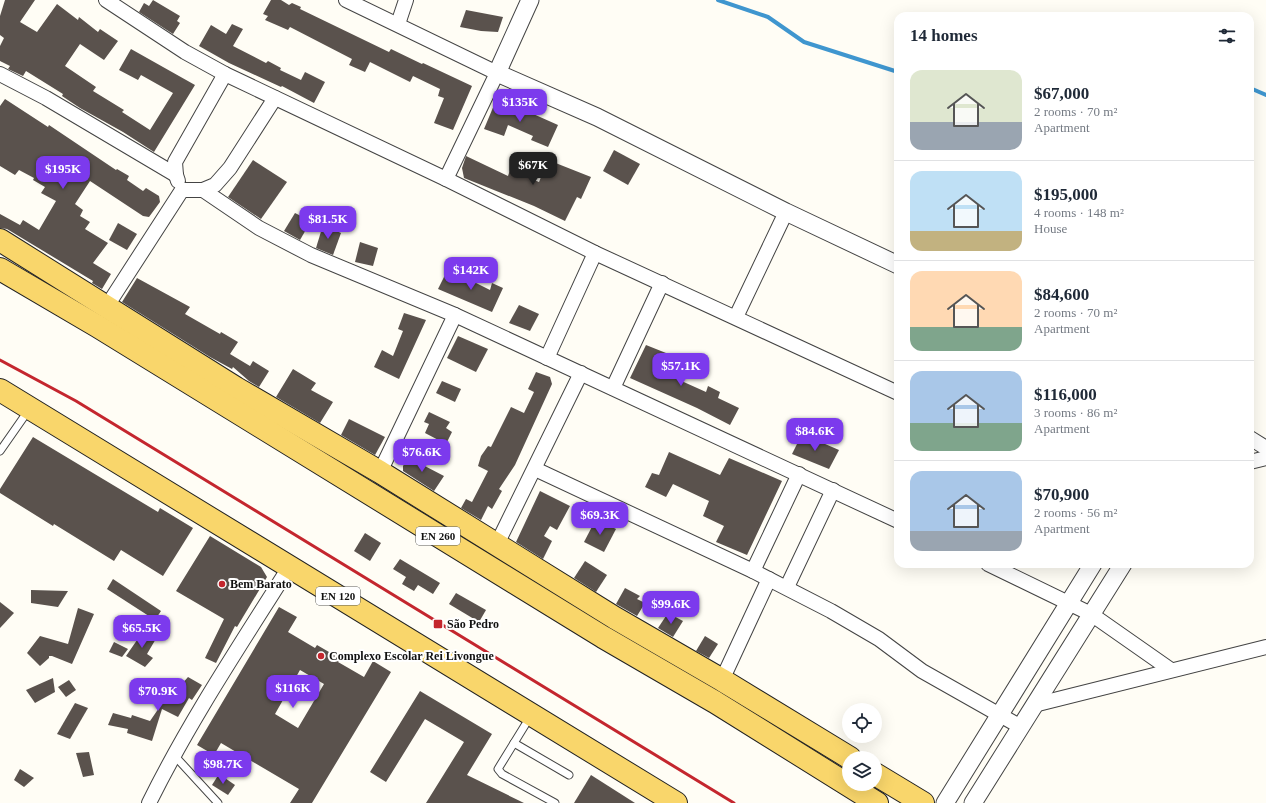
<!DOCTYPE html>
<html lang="en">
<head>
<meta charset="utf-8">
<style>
  :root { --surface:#fff; --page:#f6f6f7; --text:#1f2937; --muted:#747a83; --line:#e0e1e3; --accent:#7c3aed }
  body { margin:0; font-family:"Times New Roman",serif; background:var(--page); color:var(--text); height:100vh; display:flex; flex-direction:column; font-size:15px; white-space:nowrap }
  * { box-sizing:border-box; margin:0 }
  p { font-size:13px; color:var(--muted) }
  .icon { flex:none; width:22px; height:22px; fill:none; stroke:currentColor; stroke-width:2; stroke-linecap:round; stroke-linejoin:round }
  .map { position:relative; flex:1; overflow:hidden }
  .sheet { position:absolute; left:894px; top:12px; width:360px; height:556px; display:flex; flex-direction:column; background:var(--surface); border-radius:12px; box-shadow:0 4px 16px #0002 }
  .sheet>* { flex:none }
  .buttons { position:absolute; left:842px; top:703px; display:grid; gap:8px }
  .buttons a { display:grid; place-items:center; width:40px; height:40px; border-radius:50%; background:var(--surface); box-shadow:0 4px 16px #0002; font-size:20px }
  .price { position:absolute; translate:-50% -34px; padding:0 9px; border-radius:8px; background:var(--accent); color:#fff; font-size:13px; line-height:26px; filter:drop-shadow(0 1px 2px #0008) }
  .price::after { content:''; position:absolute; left:50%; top:24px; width:12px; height:9px; margin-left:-6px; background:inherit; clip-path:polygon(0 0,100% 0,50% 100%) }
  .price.active { background:#222; color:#fff }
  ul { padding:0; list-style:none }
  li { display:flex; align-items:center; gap:12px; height:100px; padding:0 16px }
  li+li { border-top:1px solid var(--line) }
  li span { display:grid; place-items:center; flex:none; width:112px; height:80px; border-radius:12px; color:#555 }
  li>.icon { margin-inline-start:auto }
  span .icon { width:48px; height:48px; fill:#fffc; stroke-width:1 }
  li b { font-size:17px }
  h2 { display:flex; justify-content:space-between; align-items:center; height:48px; padding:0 16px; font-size:17px }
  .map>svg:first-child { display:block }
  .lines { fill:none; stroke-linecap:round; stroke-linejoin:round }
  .stream { stroke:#3f96cf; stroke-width:4 }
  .building { fill:#5a524d; fill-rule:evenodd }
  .service-casing { stroke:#444; stroke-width:9 }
  .minor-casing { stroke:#444; stroke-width:16 }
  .tertiary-casing { stroke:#444; stroke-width:19 }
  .primary-casing { stroke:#222; stroke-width:24 }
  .service { stroke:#fff; stroke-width:7 }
  .minor { stroke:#fff; stroke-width:14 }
  .tertiary { stroke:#fff; stroke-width:17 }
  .primary { stroke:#f9d66b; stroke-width:22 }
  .rail { stroke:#c4262e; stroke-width:3 }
  .poi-dot { fill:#c4262e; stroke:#fff; stroke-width:1.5 }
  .labels { text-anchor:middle; stroke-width:4; stroke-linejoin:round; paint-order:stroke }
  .shield { fill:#fff; stroke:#585858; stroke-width:1 }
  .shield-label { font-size:11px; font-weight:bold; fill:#111 }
  .poi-label { font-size:12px; font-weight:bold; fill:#111; stroke:#fff; text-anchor:start }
</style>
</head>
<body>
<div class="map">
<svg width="1266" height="803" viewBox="0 0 1266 803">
  <rect width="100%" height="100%" fill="#fffdf5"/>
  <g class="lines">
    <g class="stream">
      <polyline points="718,0 768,17 804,42 898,72"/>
      <polyline points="1250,88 1266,95"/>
    </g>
  </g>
  <g class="building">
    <polygon points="5,0 35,0 20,22 37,32 57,4 78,20 79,17 98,32 100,29 118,41 104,60 80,44 65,66 96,87 93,91 124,110 122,112 150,130 173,93 141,75 138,80 119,70 131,49 195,85 154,152 123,132 80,108 62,96 63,94 26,71 23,76 8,69 10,66 0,61 0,46 4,38 0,35 0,16"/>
    <polygon points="153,0 180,16 177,21 180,23 173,34 139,12 144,3 149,6"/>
    <polygon points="271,0 281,0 289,5 292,3 301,7 300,9 389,52 391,49 422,64 423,63 472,86 453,130 434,123 444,98 438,96 440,89 413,76 410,82 370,62 365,72 349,65 352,59 290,27 288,30 265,20 268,16 263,14"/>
    <polygon points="466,10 503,17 498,32 481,31 460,27"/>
    <polygon points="232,24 243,29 233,46 266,63 268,61 281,68 280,70 301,80 305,72 325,82 314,103 282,86 281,87 229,63 199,46 211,25 226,34"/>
    <polygon points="497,98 558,125 548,147 531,140 533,136 508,125 504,136 484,129"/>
    <polygon points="5,99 48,127 49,125 116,170 117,169 129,176 127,180 143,191 146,188 159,196 160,202 149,217 143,216 90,181 75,204 83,210 80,216 90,222 85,229 108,243 93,263 111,274 102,289 92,283 93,281 7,229 0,228 0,214 20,225 23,220 39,230 56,201 41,193 45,187 33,180 34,178 19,170 15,175 0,166 0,106"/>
    <polygon points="614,150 640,164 628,185 603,171"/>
    <polygon points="466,156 508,176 510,170 539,182 548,160 591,177 581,199 577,197 565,221 534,206 464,178 462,168"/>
    <polygon points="253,160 287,182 261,219 228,197"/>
    <polygon points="295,213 311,221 300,240 284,231"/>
    <polygon points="118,223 137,234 127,250 109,240"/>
    <polygon points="323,225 341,233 333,255 316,248"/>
    <polygon points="360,242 378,248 373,266 355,262"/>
    <polygon points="448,269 490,290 492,283 503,288 492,312 438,289"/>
    <polygon points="137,278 190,307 185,314 220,334 221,332 238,342 230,354 250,366 253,361 269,371 259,387 249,381 233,367 232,369 210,357 122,302"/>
    <polygon points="519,305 539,314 530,331 509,323"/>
    <polygon points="404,313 426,320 399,379 374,367 382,350 393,356 403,331 398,329"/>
    <polygon points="458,336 488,349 476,372 447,358"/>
    <polygon points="646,345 666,353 657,370 706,392 708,386 720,392 718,398 739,408 730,425 697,408 630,378"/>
    <polygon points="293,369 316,383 311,390 333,402 320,423 276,397"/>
    <polygon points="536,372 550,377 552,384 515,465 499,489 502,491 492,509 488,506 481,520 461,508 466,499 472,502 488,471 478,466 481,456 488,446 491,447 511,407 524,413 534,392 528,389"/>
    <polygon points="442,381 461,389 455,402 436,393"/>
    <polygon points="429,412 450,422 446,428 452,432 446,444 425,433 429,424 424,422"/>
    <polygon points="349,419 385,437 375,455 341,435"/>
    <polygon points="802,434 839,450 829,469 792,454"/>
    <polygon points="33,437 158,512 160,508 193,528 163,576 121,550 114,561 54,524 53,526 0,493 0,489"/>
    <polygon points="669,452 720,475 729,458 782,481 747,555 716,542 724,526 703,516 709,501 673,484 666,497 645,487 652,473 659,475"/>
    <polygon points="410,455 420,460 419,463 444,476 434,491 403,471 403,466"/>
    <polygon points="540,491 570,506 557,530 550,526 544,536 552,541 543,559 516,542"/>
    <polygon points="596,519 616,529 604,552 584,542"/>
    <polygon points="365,533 381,543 370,561 354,551"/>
    <polygon points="210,536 261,567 267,577 237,627 235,626 216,663 205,658 224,619 176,591"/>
    <polygon points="400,559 440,583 433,594 418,585 414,591 402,584 406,577 393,569"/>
    <polygon points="585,561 607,575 596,592 574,578"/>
    <polygon points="113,579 161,611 155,620 107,589"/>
    <polygon points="625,588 640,596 637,599 645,603 637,616 616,604"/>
    <polygon points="31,590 68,591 58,607 31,603"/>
    <polygon points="456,593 486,610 479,622 449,604"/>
    <polygon points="0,602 14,613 0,628"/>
    <path d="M 279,607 L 297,617 L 288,632 L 315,648 L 317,645 L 341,659 L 338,662 L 364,677 L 373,661 L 391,672 L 312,803 L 290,803 L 299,789 L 221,743 L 214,755 L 197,745 ZM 300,670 L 324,684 L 298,728 L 275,714 Z"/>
    <polygon points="78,608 94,614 72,664 52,656 49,656 49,658 40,666 27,653 40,636 68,644"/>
    <polygon points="668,613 683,621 673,637 658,628"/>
    <polygon points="144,630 157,637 147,654 153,658 145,667 126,656"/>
    <polygon points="705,636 718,644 709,658 696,651"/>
    <polygon points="114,642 128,649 122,657 109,652"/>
    <polygon points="188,677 202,685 192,700 189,698 178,717 162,709 152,741 127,733 128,729 108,725 113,713 131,718 132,715 150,721 170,692 173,694"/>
    <polygon points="53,678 55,692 35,703 26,690"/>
    <polygon points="69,680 76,690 66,697 58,687"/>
    <polygon points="420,691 492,734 467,775 524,803 426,803 464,742 425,719 386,782 370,772"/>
    <polygon points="75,703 88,708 70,739 57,734"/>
    <polygon points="89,752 94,775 83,777 76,753"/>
    <polygon points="20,769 34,778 24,787 14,780"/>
    <polygon points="219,774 235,785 228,795 212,785"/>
    <polygon points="591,775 635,803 574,803"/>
  </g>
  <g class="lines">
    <g class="service-casing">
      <g id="service">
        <polyline points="0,451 28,411"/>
        <polyline points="530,717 498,769 502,774 555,803"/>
        <polyline points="514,743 569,775"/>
        <polyline points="173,754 218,803"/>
      </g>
    </g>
    <g class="minor-casing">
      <g id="minor">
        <polyline points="106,0 185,52 225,74 446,179 595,253 898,393"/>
        <polyline points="346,0 497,73 446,179"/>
        <polyline points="398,24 406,0"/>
        <polyline points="0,74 46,98 176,175"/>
        <polyline points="178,181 176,175 175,162 225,74"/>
        <polyline points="182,190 203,190 215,185 230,168 275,98"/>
        <polyline points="203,190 259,228 311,255 455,315 898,521"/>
        <polyline points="107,306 182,190"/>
        <polyline points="736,317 786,212"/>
        <polyline points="547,358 595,253"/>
        <polyline points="613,388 662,283"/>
        <polyline points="1250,438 1266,448"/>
        <polyline points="1250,462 1266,458"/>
        <polyline points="535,469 753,571 831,611 879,639 922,671 1021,727"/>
        <polyline points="380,472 455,315"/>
        <polyline points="497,544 581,373"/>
        <polyline points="988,564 1091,614 1171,670"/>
        <polyline points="753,571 799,474"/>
        <polyline points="787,587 833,490"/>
        <polyline points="722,680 769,579"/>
        <polyline points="1034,705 1266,647"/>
        <path d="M 149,803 C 190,720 241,644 290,566"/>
      </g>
    </g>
    <g class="tertiary-casing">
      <g id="tertiary">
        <polyline points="530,0 497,73 597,117 786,212 898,265"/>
        <polyline points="945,803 1093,564"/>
        <polyline points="973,803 1123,564"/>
      </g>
    </g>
    <g class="primary-casing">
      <g id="primary">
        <polyline points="0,240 236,388 380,472 615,618 722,680 850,758"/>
        <polyline points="0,269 97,326 603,637 715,702 877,803"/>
        <polyline points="0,390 676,803"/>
        <polyline points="875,774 923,803"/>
      </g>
    </g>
    <use href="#service" class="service"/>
    <use href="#minor" class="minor"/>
    <use href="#tertiary" class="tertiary"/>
    <use href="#primary" class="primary"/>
    <polyline class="rail" points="0,360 76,401 734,803"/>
  </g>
  <g class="poi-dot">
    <circle cx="222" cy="584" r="4"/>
    <rect x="433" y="619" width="10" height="10" rx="2"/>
    <circle cx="321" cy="656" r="4"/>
  </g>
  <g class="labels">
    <g class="shield">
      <rect x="416" y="527" width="44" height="18" rx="3"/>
      <rect x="316" y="587" width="44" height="18" rx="3"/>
    </g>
    <g class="shield-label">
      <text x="438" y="540">EN 260</text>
      <text x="338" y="600">EN 120</text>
    </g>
    <g class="poi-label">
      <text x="230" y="588">Bem Barato</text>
      <text x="447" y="628">São Pedro</text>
      <text x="329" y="660">Complexo Escolar Rei Livongue</text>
    </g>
  </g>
</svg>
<div class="buttons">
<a><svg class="icon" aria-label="locate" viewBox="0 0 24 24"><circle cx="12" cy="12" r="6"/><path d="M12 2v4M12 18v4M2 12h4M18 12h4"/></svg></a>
<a><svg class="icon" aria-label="layers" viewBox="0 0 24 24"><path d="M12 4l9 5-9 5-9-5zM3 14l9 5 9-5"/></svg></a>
</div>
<b class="price" style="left:520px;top:123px">$135K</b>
<b class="price active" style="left:533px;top:186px">$67K</b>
<b class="price" style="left:63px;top:190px">$195K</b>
<b class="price" style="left:328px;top:240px">$81.5K</b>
<b class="price" style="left:471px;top:291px">$142K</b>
<b class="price" style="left:681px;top:387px">$57.1K</b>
<b class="price" style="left:815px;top:452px">$84.6K</b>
<b class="price" style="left:422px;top:473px">$76.6K</b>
<b class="price" style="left:600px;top:536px">$69.3K</b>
<b class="price" style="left:671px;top:625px">$99.6K</b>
<b class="price" style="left:142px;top:649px">$65.5K</b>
<b class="price" style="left:293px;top:709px">$116K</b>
<b class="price" style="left:158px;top:712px">$70.9K</b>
<b class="price" style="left:223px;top:785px">$98.7K</b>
<section class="sheet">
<h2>14 homes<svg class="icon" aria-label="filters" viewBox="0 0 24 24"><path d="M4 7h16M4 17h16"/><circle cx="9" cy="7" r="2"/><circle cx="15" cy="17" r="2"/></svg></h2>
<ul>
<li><span style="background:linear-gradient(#dfe7d0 65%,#9aa5b1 0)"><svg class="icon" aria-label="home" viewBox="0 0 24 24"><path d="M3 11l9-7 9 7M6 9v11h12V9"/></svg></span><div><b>$67,000</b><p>2 rooms · 70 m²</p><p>Apartment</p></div></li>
<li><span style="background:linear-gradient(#bfe0f5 75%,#c2b280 0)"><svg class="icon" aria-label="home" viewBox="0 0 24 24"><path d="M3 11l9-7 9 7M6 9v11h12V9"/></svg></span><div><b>$195,000</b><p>4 rooms · 148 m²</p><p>House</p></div></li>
<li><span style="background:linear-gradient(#ffd9b3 70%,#7fa58c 0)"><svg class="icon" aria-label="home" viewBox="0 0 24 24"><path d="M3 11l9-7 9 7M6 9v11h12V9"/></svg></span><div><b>$84,600</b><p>2 rooms · 70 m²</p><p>Apartment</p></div></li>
<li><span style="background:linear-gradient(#a9c7e8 65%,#7fa58c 0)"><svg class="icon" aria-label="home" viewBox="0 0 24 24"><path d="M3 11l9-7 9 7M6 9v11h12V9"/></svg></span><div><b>$116,000</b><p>3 rooms · 86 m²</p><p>Apartment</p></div></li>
<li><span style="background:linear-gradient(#a9c7e8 75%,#9aa5b1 0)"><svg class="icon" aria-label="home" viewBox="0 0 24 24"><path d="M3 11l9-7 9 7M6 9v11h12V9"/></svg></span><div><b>$70,900</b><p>2 rooms · 56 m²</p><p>Apartment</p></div></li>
</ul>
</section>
</div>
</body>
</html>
